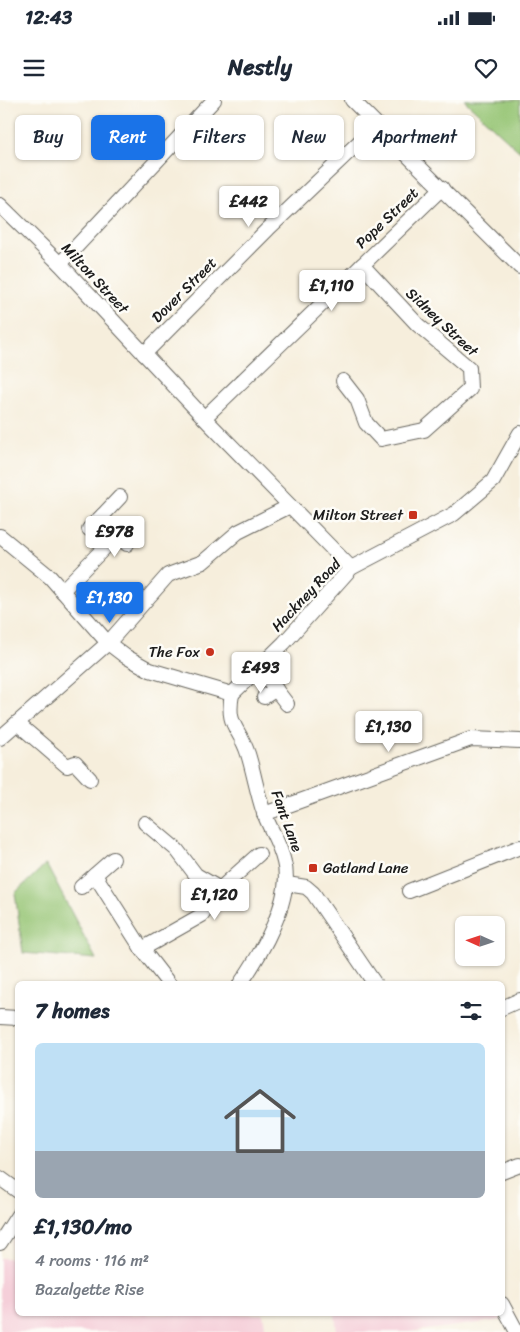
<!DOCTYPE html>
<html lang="en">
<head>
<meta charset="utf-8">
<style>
  :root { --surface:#fff; --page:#f6f6f7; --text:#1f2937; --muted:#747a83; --line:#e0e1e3; --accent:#1a73e8 }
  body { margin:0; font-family:Sriracha,sans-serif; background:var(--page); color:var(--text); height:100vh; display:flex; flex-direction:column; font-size:19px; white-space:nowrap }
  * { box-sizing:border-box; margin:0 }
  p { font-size:16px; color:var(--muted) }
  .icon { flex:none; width:28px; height:28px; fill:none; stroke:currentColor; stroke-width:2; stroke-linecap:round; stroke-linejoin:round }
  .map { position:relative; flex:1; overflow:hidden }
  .sheet { position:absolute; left:15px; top:881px; width:490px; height:335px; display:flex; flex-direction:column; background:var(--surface); border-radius:8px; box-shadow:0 1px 4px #0004 }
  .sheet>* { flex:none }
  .top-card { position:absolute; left:15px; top:15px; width:490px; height:45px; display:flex; gap:10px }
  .needle { width:32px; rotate:273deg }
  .fabs { position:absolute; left:455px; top:816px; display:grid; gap:10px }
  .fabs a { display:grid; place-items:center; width:50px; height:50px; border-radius:8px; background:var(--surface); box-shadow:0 1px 4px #0004; font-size:25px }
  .price { position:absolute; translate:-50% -42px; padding:0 11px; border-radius:5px; background:#fff; color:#222; font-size:16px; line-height:32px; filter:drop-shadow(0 1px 2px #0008) }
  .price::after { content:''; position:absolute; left:50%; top:30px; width:15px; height:11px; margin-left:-8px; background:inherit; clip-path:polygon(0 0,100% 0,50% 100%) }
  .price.current { background:var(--accent); color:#fff }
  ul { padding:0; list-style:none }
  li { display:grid; align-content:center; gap:10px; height:265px; padding:0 20px }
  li+li { border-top:1px solid var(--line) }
  li span { display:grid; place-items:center; height:155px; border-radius:8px; color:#555 }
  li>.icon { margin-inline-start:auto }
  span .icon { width:90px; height:90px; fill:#fffc; stroke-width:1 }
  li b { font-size:21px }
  h2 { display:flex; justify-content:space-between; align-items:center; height:60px; padding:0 20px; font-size:21px }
  .chip { padding:0 18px; border-radius:8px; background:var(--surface); box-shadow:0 1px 4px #0004; font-size:18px; line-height:45px }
  .chip.current { background:var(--accent); color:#fff }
  .status { display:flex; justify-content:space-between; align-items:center; height:35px; padding:0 25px; background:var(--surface); direction:ltr }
  .status svg { height:14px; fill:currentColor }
  header { display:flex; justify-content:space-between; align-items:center; height:65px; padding:0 20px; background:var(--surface); font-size:22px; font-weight:700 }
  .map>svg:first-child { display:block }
  .built { fill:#f5cfd9 }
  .green { fill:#96c574; stroke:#597048 }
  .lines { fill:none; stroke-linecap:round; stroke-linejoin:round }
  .minor-casing { stroke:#68665f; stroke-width:16 }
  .minor { stroke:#fff; stroke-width:14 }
  .poi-dot { fill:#c8321e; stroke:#fdfcf7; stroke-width:2 }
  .labels { text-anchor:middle; stroke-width:5; stroke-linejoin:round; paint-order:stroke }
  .street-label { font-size:15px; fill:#1c1c1c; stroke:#fdfcf7 }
  .poi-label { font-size:15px; fill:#1c1c1c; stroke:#fdfcf7; text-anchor:end }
</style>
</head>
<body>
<div class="status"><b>12:43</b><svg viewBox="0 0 49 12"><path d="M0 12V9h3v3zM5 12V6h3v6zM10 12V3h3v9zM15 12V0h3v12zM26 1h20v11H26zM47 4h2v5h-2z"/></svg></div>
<header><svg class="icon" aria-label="menu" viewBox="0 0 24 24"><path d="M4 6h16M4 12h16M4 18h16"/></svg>Nestly<svg class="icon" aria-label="heart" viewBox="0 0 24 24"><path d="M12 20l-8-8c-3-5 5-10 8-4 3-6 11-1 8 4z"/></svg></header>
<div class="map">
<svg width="520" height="1232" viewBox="0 0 520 1232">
  <rect width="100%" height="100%" fill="#fdfcf7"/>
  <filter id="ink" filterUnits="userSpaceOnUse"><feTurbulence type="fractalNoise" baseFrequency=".02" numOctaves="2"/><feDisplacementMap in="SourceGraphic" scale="10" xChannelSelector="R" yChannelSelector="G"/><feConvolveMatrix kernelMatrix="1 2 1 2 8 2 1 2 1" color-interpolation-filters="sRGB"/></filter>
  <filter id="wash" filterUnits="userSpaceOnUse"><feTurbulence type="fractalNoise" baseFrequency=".0096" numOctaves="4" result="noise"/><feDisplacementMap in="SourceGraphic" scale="20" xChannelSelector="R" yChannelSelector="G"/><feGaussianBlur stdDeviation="1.12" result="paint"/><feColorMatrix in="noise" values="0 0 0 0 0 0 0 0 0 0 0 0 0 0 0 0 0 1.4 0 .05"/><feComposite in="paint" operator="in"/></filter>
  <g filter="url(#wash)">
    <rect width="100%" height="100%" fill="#f6eedc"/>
    <g class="built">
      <polygon points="17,1134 18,1214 263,1214 266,1232 0,1232 0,1158 11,1158 12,1142"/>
      <polygon points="335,1214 497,1214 502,1220 409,1232 337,1232"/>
    </g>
    <g class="green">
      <polygon points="464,0 520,0 520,52"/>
      <polygon points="46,764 96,859 23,853 15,793"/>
    </g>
  </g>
  <g filter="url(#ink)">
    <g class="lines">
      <g class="minor-casing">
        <g id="minor">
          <polyline points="352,0 520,167"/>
          <polyline points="0,105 60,164 209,323 351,468"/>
          <polyline points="60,164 214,0"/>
          <polyline points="144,254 268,129 377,25"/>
          <polyline points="343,281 357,299 366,323 381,339 424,330 470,289 469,268 418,225 362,165"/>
          <polyline points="204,318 442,88"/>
          <polyline points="89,429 103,415"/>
          <polyline points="114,431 127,444"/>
          <polyline points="0,436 50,477 108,543 125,556 150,570 232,594"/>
          <polyline points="62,491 114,438 115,433 104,421 103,415 120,397"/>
          <polyline points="258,566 287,604"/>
          <polyline points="232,594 284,543 351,468 454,414 493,381 520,333"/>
          <path d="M 232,594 C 226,627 239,626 248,654 C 254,673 257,693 264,713 C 270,729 280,744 284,762 C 294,798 261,854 240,884"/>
          <polyline points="264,597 276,589"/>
          <polyline points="17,623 67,666 75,663 90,679"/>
          <polyline points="0,638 108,543 168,475 203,462 238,432 290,406"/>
          <polyline points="264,714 471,639 520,641"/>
          <polyline points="145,723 177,750 196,775 220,789"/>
          <polyline points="95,775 142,849 169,884"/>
          <polyline points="287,784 306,787 313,793 375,884"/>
          <polyline points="81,787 113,759"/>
          <polyline points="409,791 520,747"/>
          <polyline points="142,849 202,815 220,789 259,754"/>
          <polyline points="502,908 520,900"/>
          <polyline points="0,917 18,918"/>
          <polyline points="502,1072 520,1065"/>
          <polyline points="0,1078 18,1091"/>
          <polyline points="0,1143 18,1115"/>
          <polyline points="502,1204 517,1232"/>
        </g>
      </g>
      <use href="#minor" class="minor"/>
    </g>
  </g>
  <g class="poi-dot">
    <rect x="408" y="410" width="10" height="10" rx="2.5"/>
    <circle cx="210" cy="552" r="5"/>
    <rect x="308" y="763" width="10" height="10" rx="2.5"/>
  </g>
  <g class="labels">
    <g class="street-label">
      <text transform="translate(387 118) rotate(-44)" y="5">Pope Street</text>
      <text transform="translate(95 178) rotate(47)" y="5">Milton Street</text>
      <text transform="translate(184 190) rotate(-45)" y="5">Dover Street</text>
      <text transform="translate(442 222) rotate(43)" y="5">Sidney Street</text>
      <text transform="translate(306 495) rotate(-47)" y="5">Hackney Road</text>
      <text transform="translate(287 721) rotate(70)" y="5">Fant Lane</text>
    </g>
    <g class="poi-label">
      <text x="403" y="420">Milton Street</text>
      <text x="200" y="557">The Fox</text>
      <text x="323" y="773" text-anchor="start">Gatland Lane</text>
    </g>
  </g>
</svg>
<div class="fabs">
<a><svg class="needle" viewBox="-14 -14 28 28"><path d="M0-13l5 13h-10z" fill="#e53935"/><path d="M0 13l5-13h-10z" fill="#747a83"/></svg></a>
</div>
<b class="price" style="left:249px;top:128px">£442</b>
<b class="price" style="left:332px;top:212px">£1,110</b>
<b class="price" style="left:115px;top:458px">£978</b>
<b class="price current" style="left:110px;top:524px">£1,130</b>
<b class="price" style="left:261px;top:594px">£493</b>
<b class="price" style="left:389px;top:653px">£1,130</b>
<b class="price" style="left:215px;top:821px">£1,120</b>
<div class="top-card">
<a class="chip">Buy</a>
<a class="chip current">Rent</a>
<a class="chip">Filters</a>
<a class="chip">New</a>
<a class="chip">Apartment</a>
</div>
<section class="sheet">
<h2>7 homes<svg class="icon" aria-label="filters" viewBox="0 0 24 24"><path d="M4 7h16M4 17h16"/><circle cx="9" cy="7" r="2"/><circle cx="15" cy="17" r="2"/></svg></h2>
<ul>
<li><span style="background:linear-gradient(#bfe0f5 70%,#9aa5b1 0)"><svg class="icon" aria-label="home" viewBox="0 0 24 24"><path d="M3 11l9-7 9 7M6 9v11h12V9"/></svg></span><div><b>£1,130/mo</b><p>4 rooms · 116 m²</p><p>Bazalgette Rise</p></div></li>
</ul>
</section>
</div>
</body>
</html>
